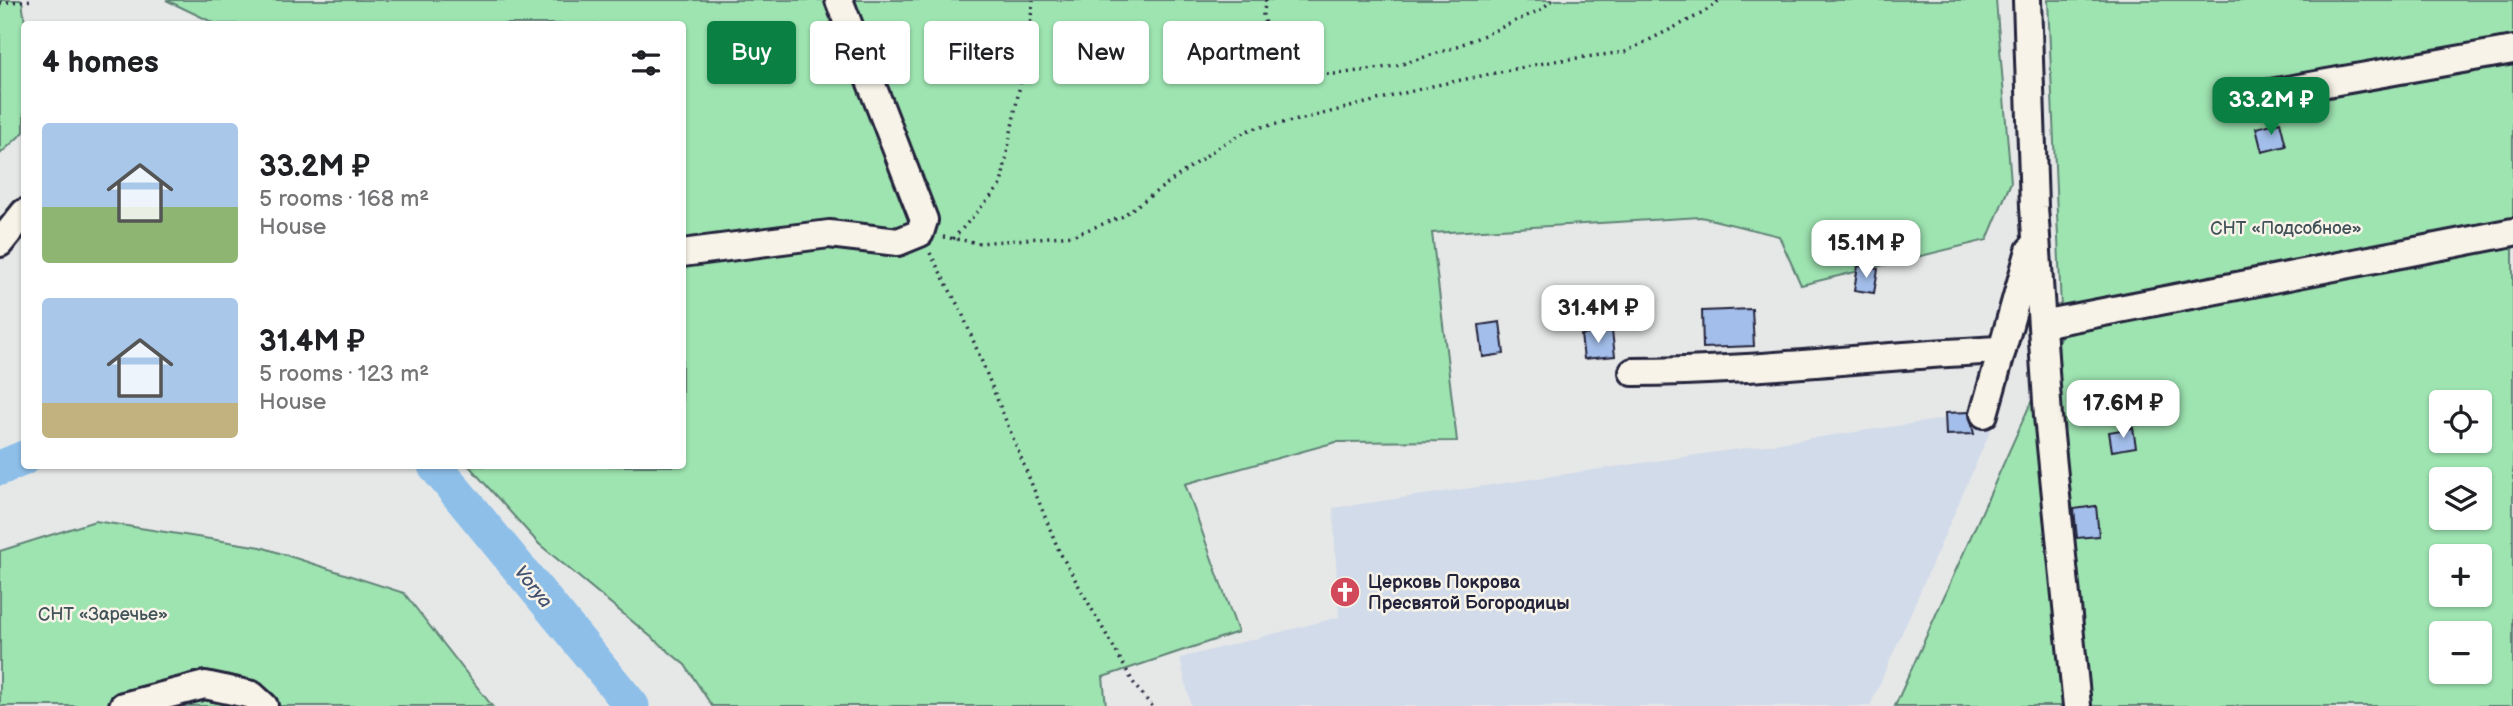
<!DOCTYPE html>
<html lang="en">
<head>
<meta charset="utf-8">
<style>
  :root { --surface:#fff; --page:#f2f2f2; --text:#202124; --muted:#757577; --accent:#0b8043 }
  body { margin:0; font-family:"Balsamiq Sans",sans-serif; background:var(--page); color:var(--text); height:100vh; display:flex; flex-direction:column; font-size:26px; white-space:nowrap }
  * { box-sizing:border-box; margin:0 }
  p { font-size:23px; color:var(--muted) }
  .icon { flex:none; width:38px; height:38px; fill:none; stroke:currentColor; stroke-width:2; stroke-linecap:round; stroke-linejoin:round }
  .map { position:relative; flex:1; overflow:hidden }
  .drawer { position:absolute; left:21px; top:21px; width:665px; height:448px; display:flex; flex-direction:column; background:var(--surface); border-radius:7px; box-shadow:0 2px 5px #0004 }
  .drawer>* { flex:none }
  .hud { position:absolute; left:707px; top:21px; width:665px; height:63px; display:flex; gap:14px }
  .controls { position:absolute; left:2429px; top:390px; display:grid; gap:14px }
  .controls a { display:grid; place-items:center; width:63px; height:63px; border-radius:7px; background:var(--surface); box-shadow:0 2px 5px #0004; font-size:35px }
  .price { position:absolute; translate:-50% -60px; padding:0 16px; border-radius:14px; background:#fff; color:#222; font-size:23px; line-height:46px; filter:drop-shadow(0 2px 4px #0008) }
  .price::after { content:''; position:absolute; left:50%; top:42px; width:21px; height:16px; margin-left:-10px; background:inherit; clip-path:polygon(0 0,100% 0,50% 100%) }
  .price.selected { background:var(--accent); color:#fff }
  ul { padding:0; list-style:none }
  li { display:flex; align-items:center; gap:21px; height:175px; padding:0 21px }
  li span { display:grid; place-items:center; flex:none; width:196px; height:140px; border-radius:7px; color:#555 }
  li>.icon { margin-inline-start:auto }
  span .icon { width:84px; height:84px; fill:#fffc; stroke-width:1 }
  li b { font-size:30px }
  h2 { display:flex; justify-content:space-between; align-items:center; height:84px; padding:0 21px; font-size:30px }
  .chip { padding:0 24px; border-radius:7px; background:var(--surface); box-shadow:0 2px 5px #0004; font-size:24px; line-height:63px }
  .chip.selected { background:var(--accent); color:#fff }
  .map>svg:first-child { display:block }
  .built { fill:#d2dbe9 }
  .green { fill:#9ee4b1; stroke:#608376; stroke-width:2; fill-rule:evenodd }
  .lines { fill:none; stroke-linecap:round; stroke-linejoin:round }
  .river { stroke:#8dbfe9; stroke-width:35 }
  .building { fill:#a3beea; stroke:#22223b; stroke-width:2 }
  .minor-casing { stroke:#22223b; stroke-width:32 }
  .path { stroke:#22223b; stroke-width:3.5; stroke-dasharray:2 5; stroke-linecap:butt }
  .minor { stroke:#f7f3e8; stroke-width:26 }
  .labels { text-anchor:middle; stroke-width:5; stroke-linejoin:round; paint-order:stroke }
  .park-label { font-size:18px; fill:#415258; stroke:#f7f3e8 }
  .poi-label { font-size:18px; font-weight:bold; fill:#22223b; stroke:#f7f3e8; text-anchor:start }
  .water-label { font-size:19px; font-style:italic; fill:#42516f; stroke:#f7f3e8 }
</style>
</head>
<body>
<div class="map">
<svg width="2513" height="706" viewBox="0 0 2513 706">
  <rect width="100%" height="100%" fill="#e6e8e8"/>
  <filter id="ink" filterUnits="userSpaceOnUse"><feTurbulence type="fractalNoise" baseFrequency=".0143" numOctaves="2"/><feDisplacementMap in="SourceGraphic" scale="14" xChannelSelector="R" yChannelSelector="G"/><feConvolveMatrix kernelMatrix="1 2 1 2 8 2 1 2 1" color-interpolation-filters="sRGB"/></filter>
  <g filter="url(#ink)">
    <polygon class="built" points="1999,411 1870,706 1191,706 1180,658 1339,617 1333,508"/>
    <g class="green">
      <polygon points="0,0 22,0 25,24 24,132 0,154"/>
      <polygon points="166,0 1996,0 2011,182 1987,240 1801,285 1779,236 1701,217 1432,233 1457,441 1336,442 1185,484 1238,632 1103,677 1106,706 712,706 685,665 539,544 469,466 682,466 682,24 216,24"/>
      <path d="M 2048,0 L 2513,0 L 2513,706 L 1895,706 L 2062,333 ZM 2441,402 L 2480,402 L 2480,441 L 2441,441 ZM 2441,480 L 2480,480 L 2480,518 L 2441,518 ZM 2441,556 L 2480,556 L 2480,595 L 2441,595 ZM 2441,634 L 2480,634 L 2480,672 L 2441,672 Z"/>
      <polygon points="95,521 261,547 404,593 492,706 0,706 0,551"/>
    </g>
    <g class="lines">
      <g class="river">
        <polyline points="435,466 632,706"/>
        <polyline points="0,468 24,458"/>
      </g>
    </g>
    <g class="building">
      <polygon points="2280,122 2286,146 2262,152 2256,128"/>
      <polygon points="1858,266 1878,269 1874,293 1854,290"/>
      <polygon points="1752,309 1754,346 1703,348 1702,311"/>
      <polygon points="1500,322 1504,354 1483,357 1479,325"/>
      <polygon points="1612,331 1615,356 1584,359 1581,335"/>
      <polygon points="1969,412 1974,434 1946,435 1945,413"/>
      <polygon points="2133,428 2136,447 2112,451 2109,432"/>
      <polygon points="2096,506 2099,536 2077,538 2074,509"/>
    </g>
    <g class="lines">
      <g class="minor-casing">
        <g id="minor">
          <polyline points="2027,0 2034,207 2048,416 2077,706"/>
          <polyline points="2231,100 2513,50"/>
          <polyline points="0,243 24,213"/>
          <polyline points="682,253 829,234 898,242 920,233 924,220 839,0"/>
          <polyline points="2042,324 2513,232"/>
          <path d="M 1633,372 C 1757,372 1879,355 2002,350"/>
          <polyline points="1984,414 2030,250"/>
          <polyline points="123,706 205,685 252,695 264,706"/>
        </g>
      </g>
      <g class="path">
        <polyline points="1266,0 1263,15 1272,58 1296,74 1337,74 1396,66 1450,49 1487,34 1540,10 1553,0"/>
        <polyline points="0,3 33,0"/>
        <polyline points="943,237 980,243 1074,235 1121,217 1221,145 1251,129 1303,119 1432,86 1554,61 1625,52 1703,13 1720,0"/>
        <polyline points="953,239 1001,185 1028,42 1033,0"/>
        <polyline points="930,253 962,313 1059,551 1136,687 1152,706"/>
      </g>
      <use href="#minor" class="minor"/>
    </g>
  </g>
  <defs>
    <g id="church-disc" transform="scale(1.575)"><circle r="9.5" fill="#d1495b" stroke="#f7f3e8"/><path d="M-1.2-6h2.4v3.5h3.3v2.4h-3.3V6h-2.4V-.1h-3.3v-2.4h3.3Z" fill="#fff"/></g>
  </defs>
  <g fill-rule="evenodd">
    <use href="#church-disc" x="1345" y="592"/>
  </g>
  <g class="labels">
    <g class="park-label">
      <text x="2286" y="234">СНТ «Подсобное»</text>
      <text x="103" y="620">СНТ «Заречье»</text>
    </g>
    <g class="poi-label">
      <text x="1368" y="588">Церковь Покрова<tspan x="1368" dy="21">Пресвятой Богородицы</tspan></text>
    </g>
    <g class="water-label">
      <text transform="translate(534 586) rotate(51)" y="7">Vorya</text>
    </g>
  </g>
</svg>
<div class="controls">
<a><svg class="icon" aria-label="locate" viewBox="0 0 24 24"><circle cx="12" cy="12" r="6"/><path d="M12 2v4M12 18v4M2 12h4M18 12h4"/></svg></a>
<a><svg class="icon" aria-label="layers" viewBox="0 0 24 24"><path d="M12 4l9 5-9 5-9-5zM3 14l9 5 9-5"/></svg></a>
<a>+</a>
<a>−</a>
</div>
<b class="price selected" style="left:2271px;top:137px">33.2M ₽</b>
<b class="price" style="left:1866px;top:280px">15.1M ₽</b>
<b class="price" style="left:1598px;top:345px">31.4M ₽</b>
<b class="price" style="left:2123px;top:440px">17.6M ₽</b>
<div class="hud">
<a class="chip selected">Buy</a>
<a class="chip">Rent</a>
<a class="chip">Filters</a>
<a class="chip">New</a>
<a class="chip">Apartment</a>
</div>
<section class="drawer">
<h2>4 homes<svg class="icon" aria-label="filters" viewBox="0 0 24 24"><path d="M4 7h16M4 17h16"/><circle cx="9" cy="7" r="2"/><circle cx="15" cy="17" r="2"/></svg></h2>
<ul>
<li><span style="background:linear-gradient(#a9c7e8 60%,#8fb573 0)"><svg class="icon" aria-label="home" viewBox="0 0 24 24"><path d="M3 11l9-7 9 7M6 9v11h12V9"/></svg></span><div><b>33.2M ₽</b><p>5 rooms · 168 m²</p><p>House</p></div></li>
<li><span style="background:linear-gradient(#a9c7e8 75%,#c2b280 0)"><svg class="icon" aria-label="home" viewBox="0 0 24 24"><path d="M3 11l9-7 9 7M6 9v11h12V9"/></svg></span><div><b>31.4M ₽</b><p>5 rooms · 123 m²</p><p>House</p></div></li>
</ul>
</section>
</div>
</body>
</html>
